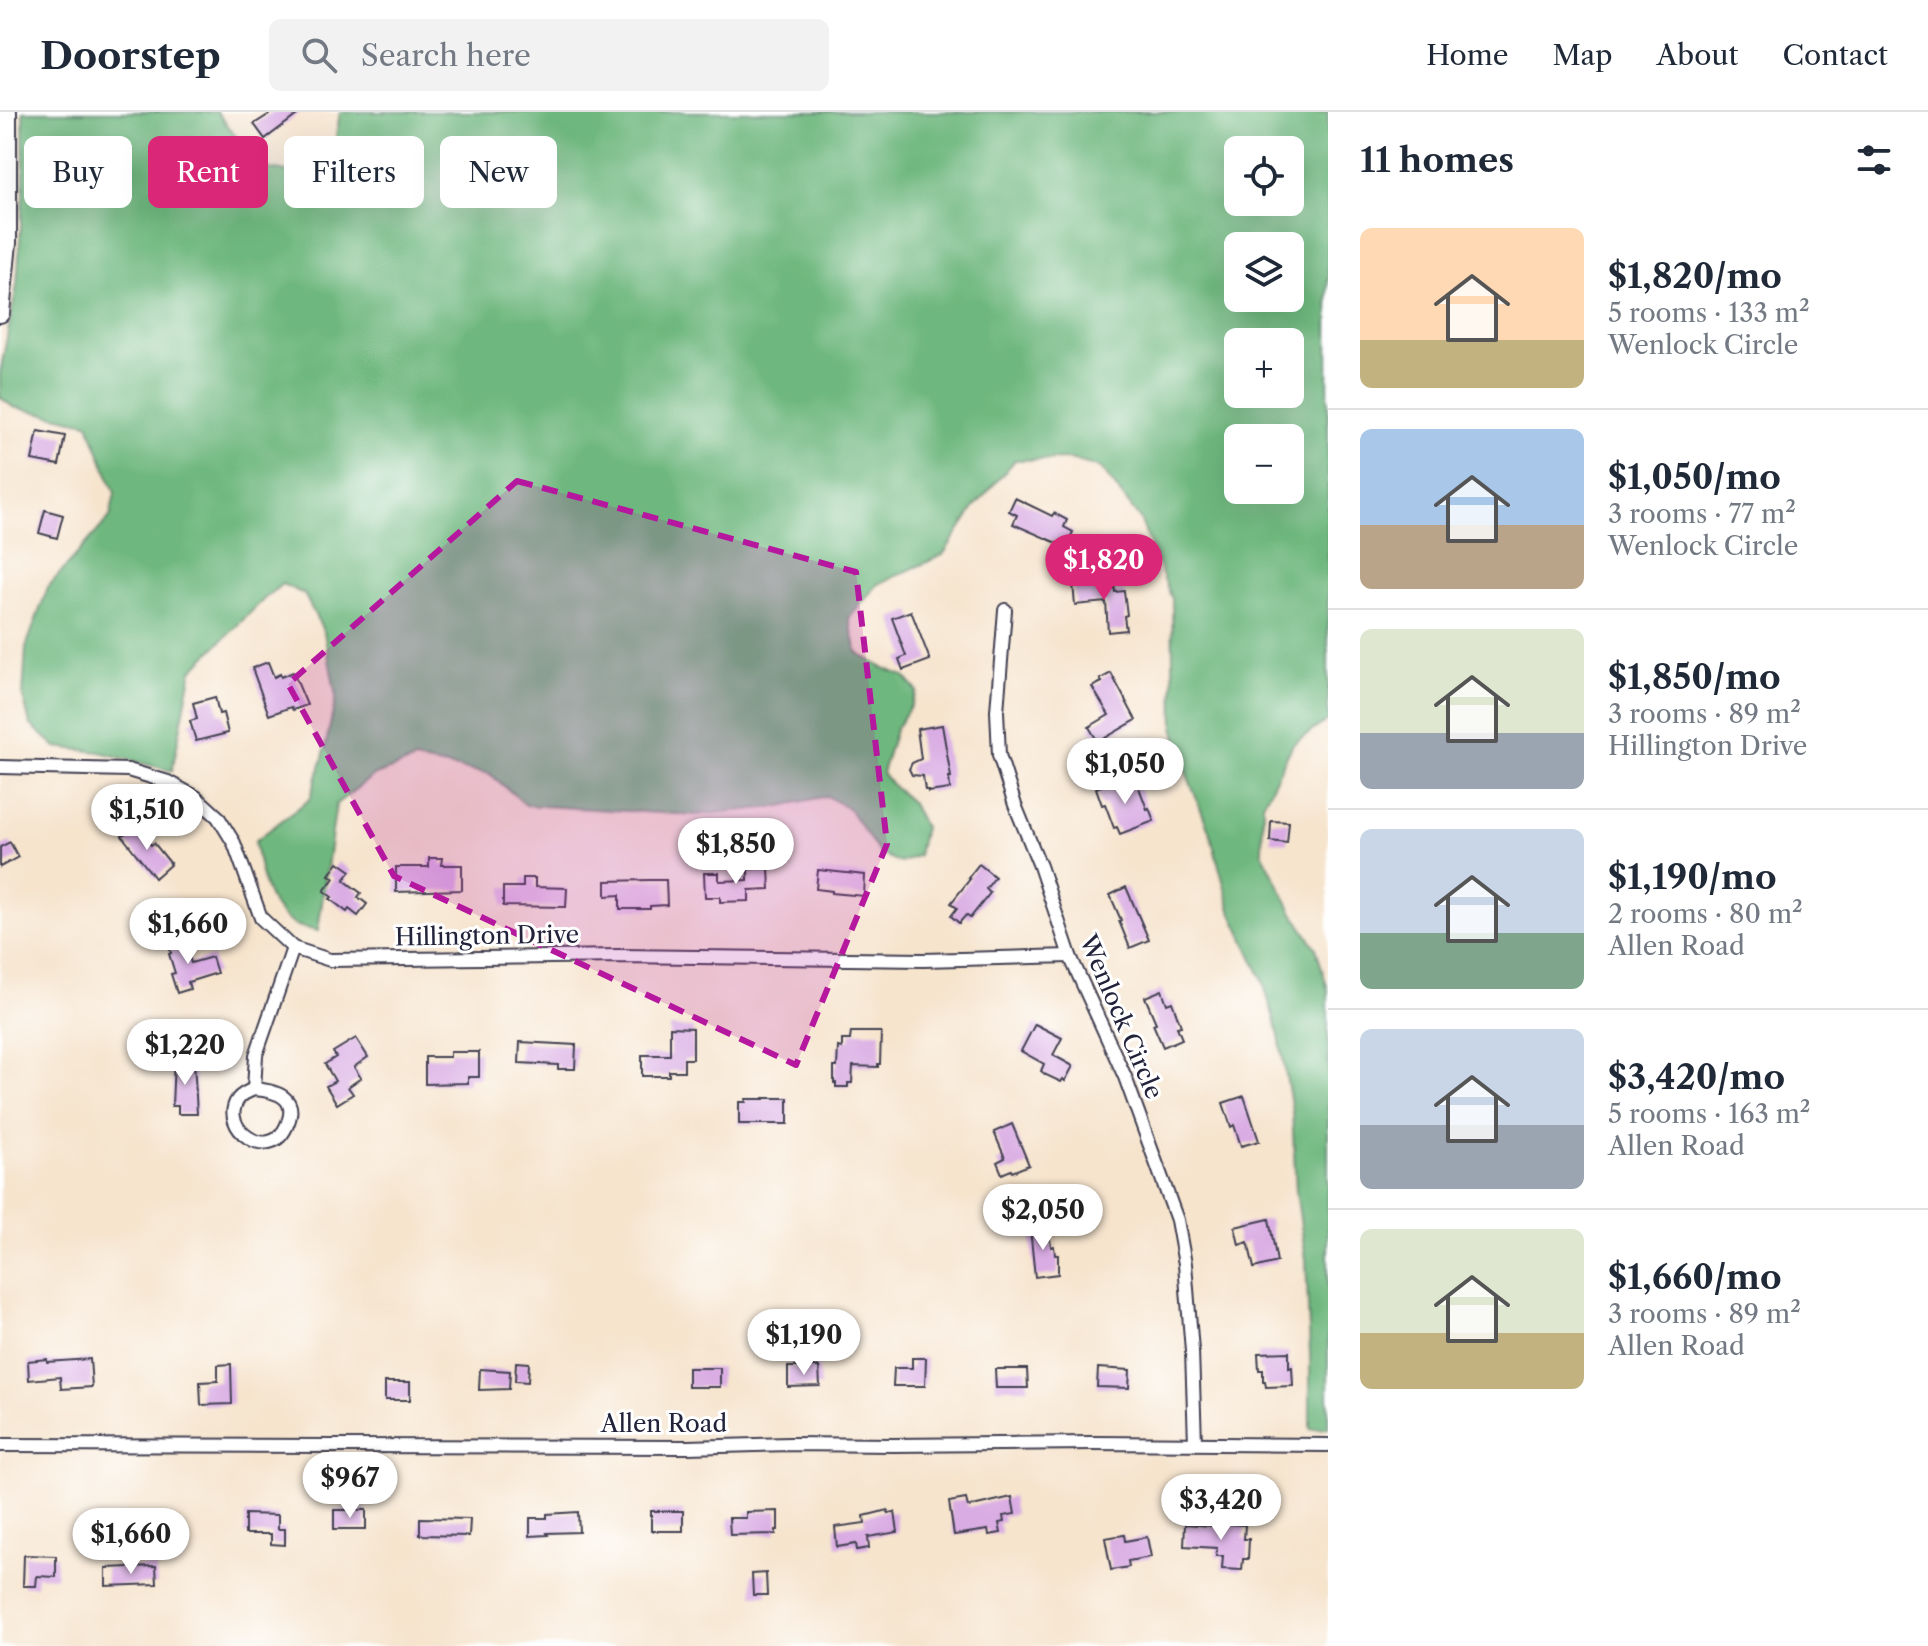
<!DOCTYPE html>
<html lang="en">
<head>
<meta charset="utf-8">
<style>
  :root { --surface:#fff; --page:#f2f2f3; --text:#1f2937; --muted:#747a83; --line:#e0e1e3; --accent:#db2777 }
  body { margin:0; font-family:"Libre Caslon Text",serif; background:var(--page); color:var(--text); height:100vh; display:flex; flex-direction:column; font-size:30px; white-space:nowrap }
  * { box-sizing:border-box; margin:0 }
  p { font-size:26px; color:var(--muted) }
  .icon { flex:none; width:44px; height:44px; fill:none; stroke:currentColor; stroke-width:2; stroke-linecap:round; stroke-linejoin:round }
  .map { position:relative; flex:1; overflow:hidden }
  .sheet { display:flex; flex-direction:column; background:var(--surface); width:600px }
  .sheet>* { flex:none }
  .hud { position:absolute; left:24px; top:24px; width:760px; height:72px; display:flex; gap:16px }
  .fabs { position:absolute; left:1224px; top:24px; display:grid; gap:16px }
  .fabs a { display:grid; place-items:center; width:80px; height:80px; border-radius:12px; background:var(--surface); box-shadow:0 8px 32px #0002; font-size:40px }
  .price { position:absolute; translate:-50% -68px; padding:0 18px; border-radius:28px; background:#fff; color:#222; font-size:26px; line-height:52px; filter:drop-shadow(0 2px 4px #0008) }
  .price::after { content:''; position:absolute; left:50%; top:48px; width:24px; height:18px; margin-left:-12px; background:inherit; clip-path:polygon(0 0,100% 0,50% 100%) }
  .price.active { background:var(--accent); color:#fff }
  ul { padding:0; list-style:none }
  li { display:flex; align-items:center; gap:24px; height:200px; padding:0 32px }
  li+li { border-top:2px solid var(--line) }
  li span { display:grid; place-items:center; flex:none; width:224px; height:160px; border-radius:12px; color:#555 }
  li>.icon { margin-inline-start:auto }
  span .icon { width:96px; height:96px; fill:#fffc; stroke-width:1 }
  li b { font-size:34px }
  h2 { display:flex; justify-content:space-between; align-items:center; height:96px; padding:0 32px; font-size:34px }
  .chip { padding:0 28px; border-radius:12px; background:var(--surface); box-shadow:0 8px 32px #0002; font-size:28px; line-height:72px }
  .chip.active { background:var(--accent); color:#fff }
  header { display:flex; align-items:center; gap:48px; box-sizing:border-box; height:112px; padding:0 40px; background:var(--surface); border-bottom:2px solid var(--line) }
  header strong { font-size:38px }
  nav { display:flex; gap:44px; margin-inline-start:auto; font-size:28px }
  .search { width:560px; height:72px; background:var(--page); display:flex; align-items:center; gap:20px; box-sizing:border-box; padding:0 28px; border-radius:12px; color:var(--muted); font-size:30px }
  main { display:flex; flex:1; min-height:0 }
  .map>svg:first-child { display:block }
  .forest { fill:#6eb77e; stroke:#486c5c; stroke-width:2; fill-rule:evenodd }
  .building { fill:#d9ace3 }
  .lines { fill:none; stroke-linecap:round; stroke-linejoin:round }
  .street-casing { stroke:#423f51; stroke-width:16 }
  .secondary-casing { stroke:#423f51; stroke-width:22 }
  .street { stroke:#fff; stroke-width:12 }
  .secondary { stroke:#fff; stroke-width:18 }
  .marked { fill:#b5179e; fill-opacity:0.2; stroke:#b5179e; stroke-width:6; stroke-dasharray:16 10; stroke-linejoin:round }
  .labels { text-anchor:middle; stroke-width:6; stroke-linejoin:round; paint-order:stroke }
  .street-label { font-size:24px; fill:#22223b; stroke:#fff }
</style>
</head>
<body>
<header>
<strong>Doorstep</strong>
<div class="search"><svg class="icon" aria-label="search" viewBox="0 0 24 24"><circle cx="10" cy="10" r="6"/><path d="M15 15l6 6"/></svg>Search here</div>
<nav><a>Home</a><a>Map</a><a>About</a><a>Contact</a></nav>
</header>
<main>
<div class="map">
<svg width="1328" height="1534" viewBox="0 0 1328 1534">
  <rect width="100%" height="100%" fill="#fff"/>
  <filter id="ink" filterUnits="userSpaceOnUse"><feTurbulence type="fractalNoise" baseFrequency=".0125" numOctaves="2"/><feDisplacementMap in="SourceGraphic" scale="16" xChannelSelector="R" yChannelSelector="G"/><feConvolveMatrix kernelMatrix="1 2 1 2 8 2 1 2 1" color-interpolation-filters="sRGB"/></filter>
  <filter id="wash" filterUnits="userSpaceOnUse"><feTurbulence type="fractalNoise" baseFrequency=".006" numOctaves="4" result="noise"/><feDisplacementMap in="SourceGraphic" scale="32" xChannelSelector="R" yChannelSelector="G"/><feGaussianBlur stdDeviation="1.8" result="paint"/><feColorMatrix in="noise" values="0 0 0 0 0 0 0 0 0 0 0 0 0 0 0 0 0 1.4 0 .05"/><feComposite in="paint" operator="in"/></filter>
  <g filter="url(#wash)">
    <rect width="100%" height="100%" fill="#f6e4cd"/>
    <path class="forest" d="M 23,0 L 217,0 L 260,55 L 297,62 L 317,56 L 335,31 L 340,0 L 1328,0 L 1328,608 L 1293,632 L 1263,692 L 1262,740 L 1293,801 L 1316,836 L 1328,878 L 1328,1316 L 1310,1317 L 1310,1243 L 1306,1147 L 1296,1080 L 1292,998 L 1279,924 L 1262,866 L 1232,802 L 1210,721 L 1183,652 L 1174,614 L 1172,487 L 1140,407 L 1101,356 L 1070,347 L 1015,348 L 976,393 L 943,443 L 878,472 L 849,506 L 857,540 L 881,555 L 904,564 L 917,579 L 910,595 L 895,618 L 882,661 L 895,676 L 911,690 L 924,715 L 918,743 L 900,751 L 879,741 L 850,698 L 827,684 L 776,695 L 694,703 L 526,693 L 490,662 L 415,648 L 373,664 L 336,692 L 318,819 C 311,817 304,816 298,814 C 267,802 259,759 255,729 L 310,687 L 323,646 L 336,585 L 324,520 L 304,482 L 282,472 L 265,486 L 192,558 L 172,659 L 100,640 L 56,635 L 30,612 L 23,584 L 26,535 L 48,475 L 110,405 L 115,381 L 88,311 L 13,295 L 0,285 L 0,261 L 17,173 L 24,67 ZM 1238,38 L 1290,38 L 1290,90 L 1238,90 ZM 1238,134 L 1290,134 L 1290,186 L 1238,186 ZM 1238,230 L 1290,230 L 1290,282 L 1238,282 ZM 1238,326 L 1290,326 L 1290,378 L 1238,378 Z"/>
    <g id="blocks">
      <g class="building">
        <polygon points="273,0 301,0 265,27 254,12"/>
        <polygon points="38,319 65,324 59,353 32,348"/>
        <polygon points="1015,386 1052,404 1054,401 1067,408 1064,415 1073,420 1066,435 1013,412 1017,403 1009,399"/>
        <polygon points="45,398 63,403 57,426 39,421"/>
        <polygon points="1091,469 1092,475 1114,473 1115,480 1124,479 1127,503 1124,504 1126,518 1108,520 1106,490 1075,493 1073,471"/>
        <polygon points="911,499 930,548 903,558 899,547 906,544 892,506"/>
        <polygon points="268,550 274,565 280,562 281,565 293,560 307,593 293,598 291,595 269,603 252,556"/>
        <polygon points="1111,561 1136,608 1098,630 1089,615 1109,603 1092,575 1102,570 1100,567"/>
        <polygon points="215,585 219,602 223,601 228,621 196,629 190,609 197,607 193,591"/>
        <polygon points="942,613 951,665 949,665 950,677 928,680 928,678 925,678 923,664 912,663 909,657 912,651 921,647 917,617"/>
        <polygon points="1118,667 1121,677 1138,673 1147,697 1149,696 1154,709 1120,722 1117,715 1114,716 1105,692 1102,693 1096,676"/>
        <polygon points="1271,709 1289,710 1287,731 1270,729"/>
        <polygon points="135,713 151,733 154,731 171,752 155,766 122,724"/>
        <polygon points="10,730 18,745 0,755 0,735"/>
        <polygon points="429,746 442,746 441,753 462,753 462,778 396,780 396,755 429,755"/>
        <polygon points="338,750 351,759 344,768 361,781 358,785 367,792 358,804 349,797 347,800 330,787 332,785 324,779 334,766 329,763"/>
        <polygon points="979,752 995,765 986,777 990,781 970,806 966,803 959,811 951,804 957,796 951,791 970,767 968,766"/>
        <polygon points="769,756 770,777 749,778 749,789 720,790 720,785 705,785 704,761 719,761 719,769 748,768 748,757"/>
        <polygon points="818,758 865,763 864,784 832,781 832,779 816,777"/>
        <polygon points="523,766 535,766 535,775 567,776 566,795 503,794 503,775 523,775"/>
        <polygon points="649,768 666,768 667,793 650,794 650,797 620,797 620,783 606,784 606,769"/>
        <polygon points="1126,775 1149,828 1130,836 1119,809 1121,808 1110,783"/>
        <polygon points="183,826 191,851 212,845 217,861 188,870 190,877 177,881 171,862 175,861 169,842 171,841 168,831"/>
        <polygon points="1162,878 1167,892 1172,890 1181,914 1177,915 1182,927 1163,935 1153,912 1156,911 1145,885"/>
        <polygon points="1035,912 1062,926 1053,943 1073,954 1065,969 1063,967 1061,970 1046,963 1041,959 1044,952 1021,939"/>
        <polygon points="670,915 693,916 693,947 684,947 684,959 669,959 669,964 642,964 642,943 670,943"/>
        <polygon points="851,920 881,920 880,952 878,952 878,955 853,954 852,971 848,971 848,975 836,975 836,971 834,971 834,955 837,955 838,935 842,936 842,928 850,928"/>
        <polygon points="356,926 368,945 354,955 361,966 348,975 353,982 337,992 326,974 335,969 325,952 336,945 333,940"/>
        <polygon points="520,930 576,933 575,957 558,957 558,953 519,951"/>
        <polygon points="450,940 479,940 479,965 468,965 468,971 425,972 425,945 450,945"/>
        <polygon points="174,948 194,948 197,1002 178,1002 178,994 172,994"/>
        <polygon points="1244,984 1259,1029 1241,1034 1234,1013 1231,1015 1223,991"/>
        <polygon points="764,986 788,986 788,1012 739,1012 739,990 746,990 746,987 764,987"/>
        <polygon points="1012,1012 1029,1053 1012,1060 1011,1058 1002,1062 997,1050 1005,1046 994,1020"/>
        <polygon points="1269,1107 1277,1150 1254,1156 1248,1130 1239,1133 1235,1115"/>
        <polygon points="1048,1113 1051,1135 1054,1134 1055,1143 1058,1143 1058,1162 1035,1165 1030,1116"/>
        <polygon points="1289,1240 1289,1256 1292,1255 1293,1274 1266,1275 1265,1270 1263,1270 1263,1258 1259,1258 1258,1241"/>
        <polygon points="912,1246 926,1246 925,1274 893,1274 894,1256 912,1256"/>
        <polygon points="47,1247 47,1250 90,1247 92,1275 61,1277 60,1265 29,1268 28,1249"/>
        <polygon points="516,1250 529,1251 528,1270 515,1269"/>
        <polygon points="231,1252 232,1292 201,1293 200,1270 218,1269 218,1253"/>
        <polygon points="788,1255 819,1255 820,1274 788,1275"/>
        <rect x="688" y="1256" width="32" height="19"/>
        <polygon points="1098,1256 1130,1258 1129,1276 1097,1275"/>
        <polygon points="480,1257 510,1259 509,1277 479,1278"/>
        <polygon points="995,1257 1027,1257 1028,1276 996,1276"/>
        <rect x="385" y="1270" width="25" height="18"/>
        <polygon points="1012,1385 1015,1402 1003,1404 1004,1410 999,1411 1001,1421 989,1423 988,1418 954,1423 949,1390 966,1387 968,1395"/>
        <rect x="334" y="1398" width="32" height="19"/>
        <polygon points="888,1398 888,1401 895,1400 898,1420 868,1425 869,1436 857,1438 856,1432 837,1435 835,1415 865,1411 864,1404"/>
        <rect x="651" y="1399" width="32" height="20"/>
        <polygon points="778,1399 778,1418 776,1418 776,1422 730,1423 729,1406 746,1406 746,1400"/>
        <polygon points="578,1400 579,1420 547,1421 548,1423 530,1424 530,1406 547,1406 547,1402"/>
        <polygon points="245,1402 278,1403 278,1417 285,1417 285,1433 271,1432 271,1422 245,1422"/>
        <polygon points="420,1406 470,1407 469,1424 420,1423"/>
        <polygon points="1185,1412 1224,1415 1225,1412 1245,1413 1244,1427 1249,1427 1248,1447 1243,1447 1242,1458 1222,1457 1223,1444 1216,1444 1217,1436 1184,1434"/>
        <polygon points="1124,1423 1125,1429 1147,1425 1151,1445 1128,1449 1129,1455 1111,1458 1105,1426"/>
        <polygon points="24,1443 56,1444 56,1465 37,1464 36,1474 23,1474"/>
        <polygon points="156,1454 157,1472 106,1474 106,1456"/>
        <polygon points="766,1461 767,1483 753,1483 752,1462"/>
      </g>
    </g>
  </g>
  <g filter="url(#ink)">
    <use href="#blocks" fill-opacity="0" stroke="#423f51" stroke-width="2"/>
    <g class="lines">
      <g class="street-casing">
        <g id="street">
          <polyline points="1005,498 997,599 999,643 1015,693 1040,754 1070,844 1125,965 1177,1108 1185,1152 1192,1239 1195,1331"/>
          <polyline points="0,655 128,658 168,670 196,685 218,705 234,731 261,806 293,836 330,848 620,844 923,848 1070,844"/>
          <path d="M 254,977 C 278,979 300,986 286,1015 C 269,1052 218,1015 238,987 C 242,982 249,979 254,977 Z"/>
          <polyline points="254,977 256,943 293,836"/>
          <polyline points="0,1333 688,1335 790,1332 893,1333 1093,1331 1328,1333"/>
        </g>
      </g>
      <g class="secondary-casing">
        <polyline id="secondary" points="0,201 7,131 7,0"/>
      </g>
      <use href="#street" class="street"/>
      <use href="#secondary" class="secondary"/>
    </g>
  </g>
  <path class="marked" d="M 517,369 L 856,460 L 887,732 L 796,953 L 394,764 L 288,572 Z"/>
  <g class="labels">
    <g class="street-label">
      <text transform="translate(487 824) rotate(-1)" y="8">Hillington Drive</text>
      <text transform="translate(1121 905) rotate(67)" y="8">Wenlock Circle</text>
      <text x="664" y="1320">Allen Road</text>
    </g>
  </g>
</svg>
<div class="fabs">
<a><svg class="icon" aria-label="locate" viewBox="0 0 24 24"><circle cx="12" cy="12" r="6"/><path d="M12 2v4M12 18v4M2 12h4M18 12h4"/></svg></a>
<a><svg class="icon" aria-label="layers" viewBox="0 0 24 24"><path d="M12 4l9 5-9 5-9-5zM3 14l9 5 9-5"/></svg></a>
<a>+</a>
<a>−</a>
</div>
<b class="price active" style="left:1104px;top:490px">$1,820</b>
<b class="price" style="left:1125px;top:694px">$1,050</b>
<b class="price" style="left:147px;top:740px">$1,510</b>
<b class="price" style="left:736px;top:774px">$1,850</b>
<b class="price" style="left:188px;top:854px">$1,660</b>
<b class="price" style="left:185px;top:975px">$1,220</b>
<b class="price" style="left:1043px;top:1140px">$2,050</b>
<b class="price" style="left:804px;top:1265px">$1,190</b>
<b class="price" style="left:350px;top:1408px">$967</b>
<b class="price" style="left:1221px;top:1430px">$3,420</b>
<b class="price" style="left:131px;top:1464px">$1,660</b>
<div class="hud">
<a class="chip">Buy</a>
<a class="chip active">Rent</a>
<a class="chip">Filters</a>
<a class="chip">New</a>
</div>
</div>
<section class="sheet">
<h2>11 homes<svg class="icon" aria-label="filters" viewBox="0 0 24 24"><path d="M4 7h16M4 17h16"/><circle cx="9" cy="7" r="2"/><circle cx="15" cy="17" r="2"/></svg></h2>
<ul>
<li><span style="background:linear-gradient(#ffd9b3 70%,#c2b280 0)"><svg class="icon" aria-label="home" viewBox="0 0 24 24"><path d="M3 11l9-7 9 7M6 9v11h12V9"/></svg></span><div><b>$1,820/mo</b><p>5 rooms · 133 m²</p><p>Wenlock Circle</p></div></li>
<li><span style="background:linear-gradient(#a9c7e8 60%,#b9a48a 0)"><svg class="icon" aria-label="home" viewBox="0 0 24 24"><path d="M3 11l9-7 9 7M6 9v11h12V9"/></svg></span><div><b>$1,050/mo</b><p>3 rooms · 77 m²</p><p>Wenlock Circle</p></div></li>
<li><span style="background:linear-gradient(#dfe7d0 65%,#9aa5b1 0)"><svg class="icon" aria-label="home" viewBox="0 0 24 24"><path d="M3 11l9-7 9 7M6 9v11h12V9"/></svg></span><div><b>$1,850/mo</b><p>3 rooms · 89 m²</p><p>Hillington Drive</p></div></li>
<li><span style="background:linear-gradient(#c9d6e8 65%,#7fa58c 0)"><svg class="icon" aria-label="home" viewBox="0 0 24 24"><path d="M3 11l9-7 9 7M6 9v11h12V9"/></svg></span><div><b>$1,190/mo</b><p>2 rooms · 80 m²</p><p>Allen Road</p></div></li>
<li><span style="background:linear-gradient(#c9d6e8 60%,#9aa5b1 0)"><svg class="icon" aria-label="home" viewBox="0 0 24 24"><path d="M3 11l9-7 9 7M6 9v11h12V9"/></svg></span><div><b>$3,420/mo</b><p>5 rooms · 163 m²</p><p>Allen Road</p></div></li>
<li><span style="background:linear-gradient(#dfe7d0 65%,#c2b280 0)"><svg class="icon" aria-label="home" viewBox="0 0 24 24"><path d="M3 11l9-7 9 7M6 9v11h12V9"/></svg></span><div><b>$1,660/mo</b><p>3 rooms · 89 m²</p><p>Allen Road</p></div></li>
</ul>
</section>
</main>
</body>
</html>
